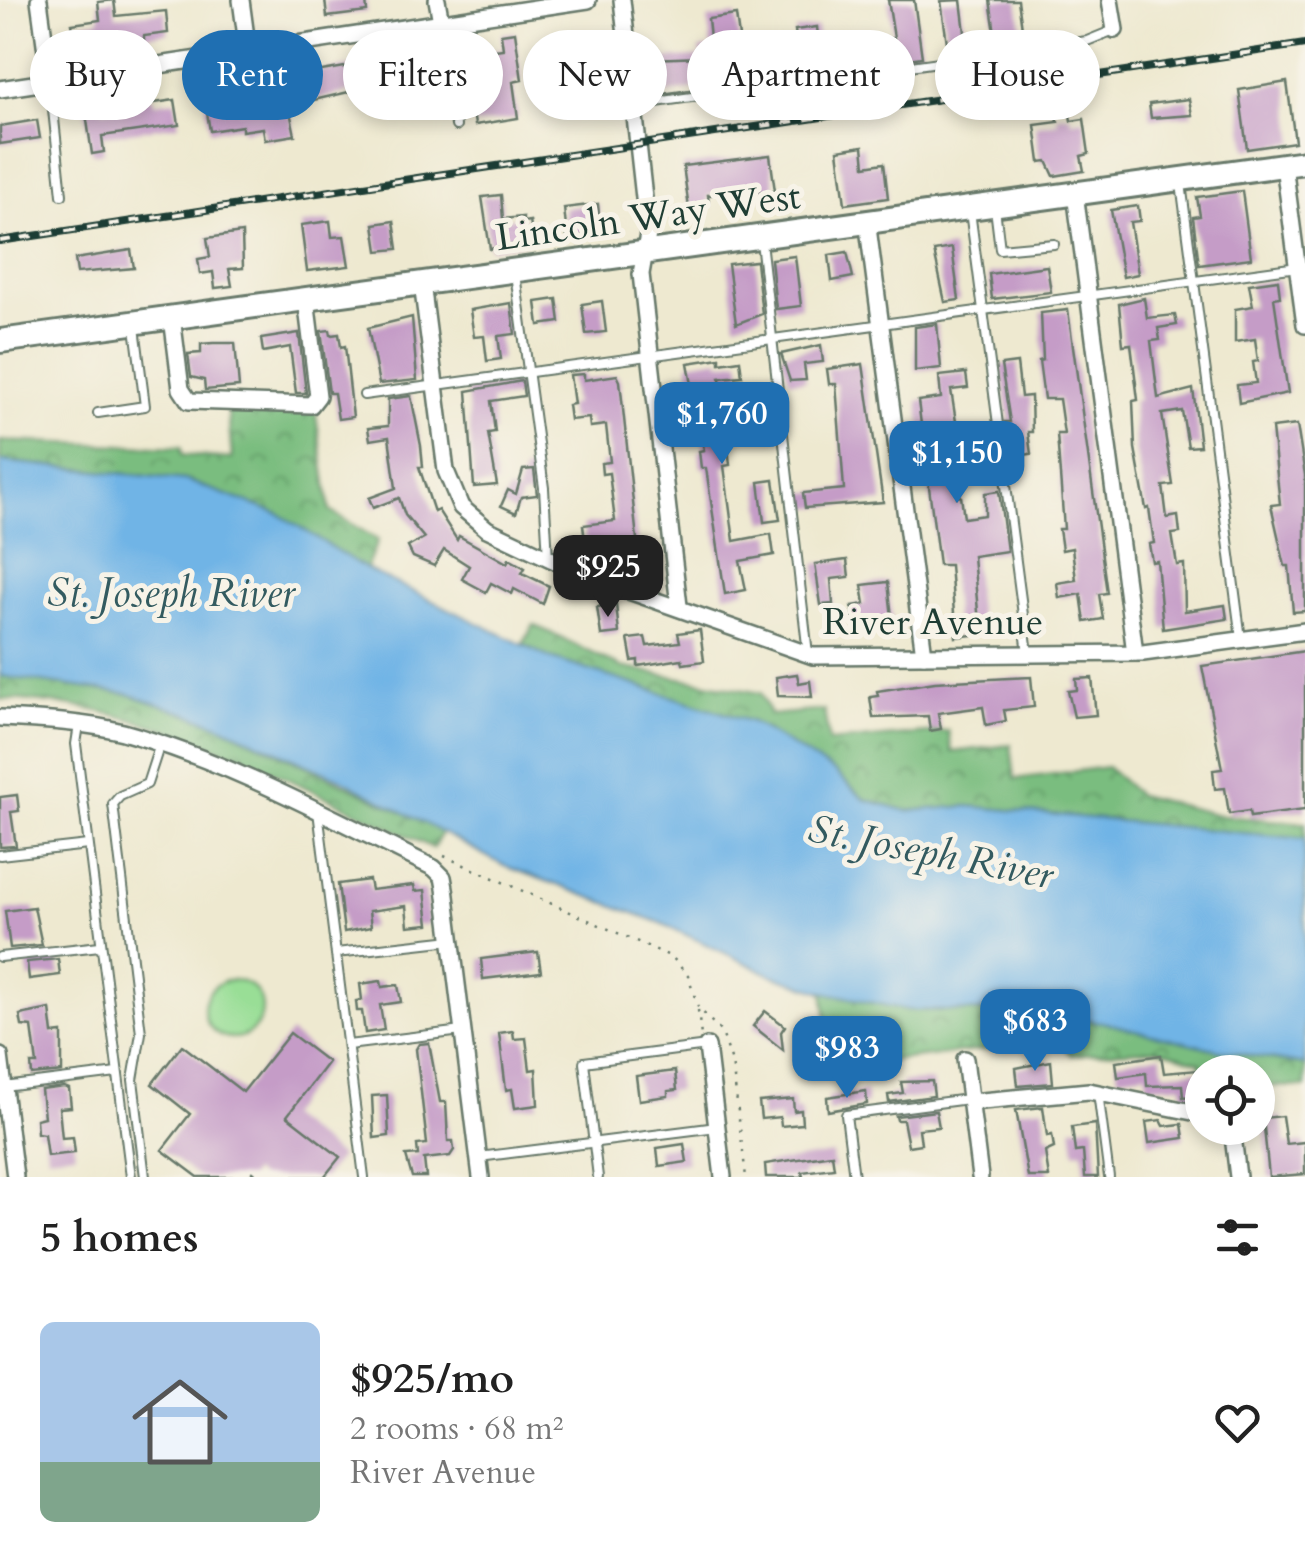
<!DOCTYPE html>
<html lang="en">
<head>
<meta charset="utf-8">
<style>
  :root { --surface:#fff; --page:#f6f6f6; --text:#222; --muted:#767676; --accent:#1f6fb2 }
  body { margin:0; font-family:Cardo,serif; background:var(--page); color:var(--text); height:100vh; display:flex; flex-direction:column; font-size:38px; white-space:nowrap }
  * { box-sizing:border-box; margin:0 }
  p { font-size:32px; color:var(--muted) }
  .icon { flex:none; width:55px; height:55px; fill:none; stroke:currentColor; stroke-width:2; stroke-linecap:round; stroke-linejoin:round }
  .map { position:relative; height:1177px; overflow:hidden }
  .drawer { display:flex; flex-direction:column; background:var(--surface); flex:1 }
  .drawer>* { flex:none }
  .hud { position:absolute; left:30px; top:30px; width:1245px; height:90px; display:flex; gap:20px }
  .controls { position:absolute; left:1185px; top:1055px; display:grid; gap:20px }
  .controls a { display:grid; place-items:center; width:90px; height:90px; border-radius:50%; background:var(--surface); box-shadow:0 5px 15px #0003; font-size:50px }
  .price { position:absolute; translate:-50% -85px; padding:0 22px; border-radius:20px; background:var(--accent); color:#fff; font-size:32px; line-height:65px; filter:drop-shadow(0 2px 5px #0008) }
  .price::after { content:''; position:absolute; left:50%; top:60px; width:30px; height:22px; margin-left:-15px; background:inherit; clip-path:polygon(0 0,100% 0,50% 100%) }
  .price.current { background:#222; color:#fff }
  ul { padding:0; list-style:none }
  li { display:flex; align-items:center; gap:30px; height:250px; padding:0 40px }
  li span { display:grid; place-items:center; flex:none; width:280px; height:200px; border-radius:15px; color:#555 }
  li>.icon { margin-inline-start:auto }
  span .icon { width:120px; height:120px; fill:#fffc; stroke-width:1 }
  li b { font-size:42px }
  h2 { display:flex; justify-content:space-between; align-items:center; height:120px; padding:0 40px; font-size:42px }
  .pill { padding:0 35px; border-radius:45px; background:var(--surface); box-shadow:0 5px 15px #0003; font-size:35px; line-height:90px }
  .pill.current { background:var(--accent); color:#fff }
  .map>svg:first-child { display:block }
  .forest { fill:url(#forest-crowns); stroke:#4c7d5a; stroke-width:2.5 }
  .green { fill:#99de96; stroke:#5c8e65; stroke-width:2.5 }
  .water { fill:#70b4e6; stroke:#48788d; stroke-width:2.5 }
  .building { fill:#c59cc7 }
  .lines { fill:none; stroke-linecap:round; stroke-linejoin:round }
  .lane-casing { stroke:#67796b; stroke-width:12 }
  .street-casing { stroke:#67796b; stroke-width:20 }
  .primary-casing { stroke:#67796b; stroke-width:28 }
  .path { stroke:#67796b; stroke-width:2.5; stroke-dasharray:2.5 8; stroke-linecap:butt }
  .lane { stroke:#fff; stroke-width:8 }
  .street { stroke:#fff; stroke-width:15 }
  .primary { stroke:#fff; stroke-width:22 }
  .rail-casing { stroke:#1f3d34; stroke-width:8 }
  .rail { stroke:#f7f3e8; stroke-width:4; stroke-dasharray:11; stroke-linecap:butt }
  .labels { text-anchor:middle; stroke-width:10; stroke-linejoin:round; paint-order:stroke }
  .street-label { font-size:38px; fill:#1f3d34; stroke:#f7f3e8 }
  .water-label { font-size:40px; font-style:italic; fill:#335b60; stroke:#f7f3e8 }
</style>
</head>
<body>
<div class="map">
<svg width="1305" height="1177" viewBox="0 0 1305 1177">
  <defs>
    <pattern id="forest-crowns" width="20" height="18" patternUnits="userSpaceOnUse" patternTransform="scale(2.5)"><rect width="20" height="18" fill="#7abd7f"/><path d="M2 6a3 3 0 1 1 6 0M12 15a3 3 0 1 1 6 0" fill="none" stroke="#639b69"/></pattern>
  </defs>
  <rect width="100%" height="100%" fill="#f7f3e8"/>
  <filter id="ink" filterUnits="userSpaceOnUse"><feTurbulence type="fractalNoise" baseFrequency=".01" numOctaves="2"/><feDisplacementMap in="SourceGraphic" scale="20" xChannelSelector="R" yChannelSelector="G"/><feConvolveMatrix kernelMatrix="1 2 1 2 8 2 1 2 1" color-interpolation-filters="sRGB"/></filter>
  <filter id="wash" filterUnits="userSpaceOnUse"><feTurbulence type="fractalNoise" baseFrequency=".0048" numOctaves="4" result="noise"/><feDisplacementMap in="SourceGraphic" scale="40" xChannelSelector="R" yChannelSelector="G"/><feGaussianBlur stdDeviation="2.25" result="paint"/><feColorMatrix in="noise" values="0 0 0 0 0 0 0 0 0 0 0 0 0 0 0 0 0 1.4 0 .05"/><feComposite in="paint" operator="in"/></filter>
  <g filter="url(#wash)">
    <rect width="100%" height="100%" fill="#eee9d0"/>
    <g class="forest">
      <polygon points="315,408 330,511 378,540 366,569 279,515 185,480 0,461 0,441 181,447 182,455 232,459 228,411 304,412"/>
      <polygon points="534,625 621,667 761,693 770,715 824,710 829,742 948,731 952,752 1011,745 1015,779 1107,767 1138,795 1223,816 1305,823 1305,839 967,806 908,811 864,799 836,773 752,722 550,658 523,644"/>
      <path d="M 0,676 L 128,694 L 217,724 L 443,831 L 433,848 C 292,783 159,703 0,699 Z"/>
      <polygon points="823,992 907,1010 1017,1012 1102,1022 1218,1050 1305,1065 1305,1087 1258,1086 1258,1072 1202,1073 1200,1062 1157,1049 1071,1055 1061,1043 1054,1042 833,1067"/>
    </g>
    <circle class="green" cx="233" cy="1009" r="29"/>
    <polygon class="water" points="0,461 185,480 279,514 366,569 550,658 752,722 836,773 864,799 908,811 967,806 1305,839 1305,1065 1218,1050 1102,1022 1017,1012 907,1010 823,992 774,976 661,923 505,866 341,779 217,724 128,694 0,676"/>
    <g id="blocks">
      <g class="building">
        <polygon points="114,0 116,16 166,11 168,33 144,36 144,42 129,44 76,46 72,24 100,20 98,2"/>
        <polygon points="325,0 366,0 367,12 327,17"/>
        <polygon points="888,0 914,0 922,57 853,67 849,44 894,38"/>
        <polygon points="961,0 966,41 947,43 941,1"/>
        <polygon points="990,0 1018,0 1024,42 997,46"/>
        <polygon points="736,15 745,82 662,94 661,86 654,87 651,59 701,57 700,49 711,48 708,19"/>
        <polygon points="817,27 822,71 801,74 795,30"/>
        <polygon points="515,32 522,80 513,82 518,118 475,125 464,54 503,49 501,34"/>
        <polygon points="426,53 430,82 383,84 383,80 352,84 353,91 314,100 310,73"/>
        <polygon points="1287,82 1295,142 1247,149 1239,90"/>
        <polygon points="285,88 295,135 265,140 263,128 242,131 242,126 210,131 205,100"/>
        <polygon points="153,97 154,103 175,100 179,125 102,136 104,152 92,154 85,107 102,105 103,110 136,105 135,100"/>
        <polygon points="1189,99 1192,115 1151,118 1149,104"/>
        <polygon points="1070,115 1071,121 1084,119 1089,154 1081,156 1084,171 1054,176 1047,161 1040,162 1035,125 1058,122 1057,116"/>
        <polygon points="37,120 40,138 0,144 0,126"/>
        <polygon points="863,146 865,166 884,163 888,198 845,204 838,150"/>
        <polygon points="770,155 775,191 708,195 709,205 689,208 683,166"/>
        <polygon points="1242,191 1251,258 1199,265 1193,217 1200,216 1197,197"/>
        <polygon points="501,195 503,219 523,217 523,222 530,221 533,241 490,249 482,197"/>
        <polygon points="598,204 601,234 567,237 564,208"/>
        <polygon points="1138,206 1140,221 1130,222 1138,274 1123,277 1111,210"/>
        <polygon points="330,221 332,237 344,236 349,266 307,271 301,225"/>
        <polygon points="394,221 398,249 378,251 374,224"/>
        <polygon points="242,233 243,268 229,269 232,286 215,288 213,272 200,274 198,259 210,257 207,238"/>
        <polygon points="952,248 959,300 945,302 934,251"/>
        <polygon points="131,250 134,268 77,273 75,259"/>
        <polygon points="847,252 853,277 832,281 829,255"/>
        <polygon points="795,256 801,306 776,309 771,259"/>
        <polygon points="756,261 762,314 736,324 728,264"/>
        <polygon points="1047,266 1051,292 992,299 989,274"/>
        <polygon points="1278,280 1280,297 1274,298 1288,393 1239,403 1237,385 1256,383 1253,362 1258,361 1255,339 1235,342 1235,309 1253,306 1249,284"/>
        <polygon points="1144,298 1147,318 1175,315 1177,325 1158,328 1160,340 1151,341 1158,398 1193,389 1196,413 1200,446 1188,447 1182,411 1162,414 1173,485 1163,486 1167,518 1178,516 1180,533 1172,534 1177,565 1184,564 1185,611 1225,605 1227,619 1163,629 1157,561 1152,562 1149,544 1154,543 1149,508 1146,509 1135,448 1133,401 1138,400 1131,344 1123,345 1119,304"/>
        <polygon points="557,299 560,322 539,325 536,302"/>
        <polygon points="602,301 606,332 586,334 582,304"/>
        <polygon points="511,303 515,334 498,336 501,359 487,361 484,336 474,337 470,310"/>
        <polygon points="1068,310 1107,593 1099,594 1103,619 1085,622 1081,594 1059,598 1057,583 1076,580 1072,548 1062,550 1059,529 1064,529 1057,434 1064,434 1059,399 1044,399 1039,361 1043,360 1041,313"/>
        <polygon points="412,317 417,380 379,384 368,328"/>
        <polygon points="937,324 941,368 915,371 915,327"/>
        <polygon points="330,330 331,335 339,334 341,347 345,346 353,417 338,419 334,393 329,393 321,331"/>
        <polygon points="299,333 306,393 296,393 290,347 263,352 261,339"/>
        <polygon points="213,343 235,343 239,387 205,390 204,380 191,377 188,354 201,353 201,344"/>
        <polygon points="821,345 823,362 804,364 806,380 790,381 781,354"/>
        <polygon points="720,358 720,363 740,360 742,376 720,378 722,400 734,398 735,410 729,411 733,436 727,437 730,465 724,466 734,541 771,534 774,555 740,561 746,590 725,594 706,468 701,468 699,451 704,450 688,363"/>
        <polygon points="1017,363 1021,397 1031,396 1032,432 1028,432 1031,454 1015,456 1013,440 1008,441 1005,422 1010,422 1001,365"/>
        <polygon points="863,364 883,502 805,508 803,493 844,489 836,384 829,384 827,369"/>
        <polygon points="966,373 968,388 951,390 962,460 952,461 957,497 961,496 964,518 985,515 985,493 999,491 1007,551 973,556 980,634 956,637 950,565 939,565 918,401 941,398 939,376"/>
        <polygon points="584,374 584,380 617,375 620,381 640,567 624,569 622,558 588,563 583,525 615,521 609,473 602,474 601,463 610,462 606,425 590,427 589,418 570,420 568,405 574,404 570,375"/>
        <polygon points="522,381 524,396 491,401 495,432 488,433 497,485 474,487 467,391"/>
        <polygon points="411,396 421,446 423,467 419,467 434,512 438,510 457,540 459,536 507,563 509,559 525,568 522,573 549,586 543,604 514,589 512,594 491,583 486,592 462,579 469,566 444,550 434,566 413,557 408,547 424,538 405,515 399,498 373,508 369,498 396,488 389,437 370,440 368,428 388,426 388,399"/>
        <polygon points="1297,425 1305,475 1305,611 1293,612 1289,566 1285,566 1271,505 1280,504 1272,428"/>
        <polygon points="534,469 537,495 521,497 516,513 501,506 508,490 516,494 523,470"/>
        <polygon points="774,480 780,520 764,522 759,482"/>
        <polygon points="847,560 849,577 831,579 833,604 821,605 815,564"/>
        <polygon points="888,582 893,626 877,629 872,619 854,622 852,606 865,604 862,585"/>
        <polygon points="616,604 619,633 601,635 597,607"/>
        <polygon points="700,630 704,661 683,664 682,659 638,666 638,660 632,661 628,639 645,637 647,646 680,642 678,633"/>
        <polygon points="1305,651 1305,810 1250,817 1249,811 1229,814 1225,788 1215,789 1213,770 1222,769 1202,666"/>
        <polygon points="797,674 799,683 810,681 812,697 778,696 776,677"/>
        <polygon points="1031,677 1034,707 1004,710 1006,721 986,725 983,707 938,713 941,729 930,731 928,716 873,718 870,697 878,696 877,691 935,682"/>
        <polygon points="1092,678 1096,715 1074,717 1068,691 1077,690 1076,679"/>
        <polygon points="17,795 19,811 11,812 16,846 0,847 0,797"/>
        <polygon points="369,880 371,890 414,885 415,891 425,890 429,924 408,926 406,906 369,911 371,927 344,932 338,884"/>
        <polygon points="34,907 42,945 10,948 5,911"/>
        <polygon points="538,952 541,972 483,979 481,959"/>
        <polygon points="58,959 60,975 29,979 27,962"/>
        <polygon points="381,981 382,987 398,985 401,1002 380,1005 384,1030 365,1033 362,1011 357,1011 356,1001 362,1000 360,984"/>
        <polygon points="50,1009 53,1034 62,1033 62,1072 32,1075 31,1064 37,1064 32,1027 22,1026 20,1015"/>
        <polygon points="765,1011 785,1026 781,1032 783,1050 753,1026"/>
        <polygon points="513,1031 514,1039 526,1038 530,1070 536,1069 538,1105 515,1108 512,1089 506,1090 499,1033"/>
        <polygon points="290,1033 328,1062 287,1116 340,1157 324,1177 259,1177 253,1172 249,1177 198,1177 162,1150 190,1114 152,1084 182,1045 243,1092"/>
        <polygon points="429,1043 440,1102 446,1102 448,1141 453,1141 454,1150 450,1156 424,1159 426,1177 412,1177 406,1156 418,1155 417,1145 427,1144 416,1049 419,1044"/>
        <polygon points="1161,1055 1164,1073 1198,1070 1201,1095 1183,1097 1182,1085 1147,1086 1146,1073 1118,1077 1116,1062"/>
        <polygon points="1051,1061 1053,1083 1018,1086 1016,1068"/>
        <polygon points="675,1071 677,1090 668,1091 668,1096 639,1100 636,1076"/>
        <polygon points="932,1081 934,1096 889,1102 888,1095 903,1093 901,1082"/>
        <polygon points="64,1087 69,1089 71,1107 59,1108 62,1138 73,1137 75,1153 47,1156 44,1134 37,1133 36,1119 44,1117 41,1090"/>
        <polygon points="866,1091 867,1104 828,1111 827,1097"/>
        <polygon points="387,1095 389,1136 374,1138 372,1096"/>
        <polygon points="793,1099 794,1111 801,1110 802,1124 781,1126 780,1117 761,1119 759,1102"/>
        <polygon points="1043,1107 1047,1136 1052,1135 1054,1148 1045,1152 1049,1177 1028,1177 1016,1110"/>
        <polygon points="936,1111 939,1127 919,1129 921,1144 908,1146 903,1120 897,1120 896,1116"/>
        <polygon points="1282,1116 1286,1144 1305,1142 1305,1174 1269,1177 1263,1118"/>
        <polygon points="1161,1120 1164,1126 1182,1124 1184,1138 1149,1143 1146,1122"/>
        <polygon points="1095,1124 1098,1177 1085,1177 1083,1151 1075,1152 1072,1127"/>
        <polygon points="684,1144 687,1162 659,1166 657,1148"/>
        <polygon points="832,1154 834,1168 802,1172 803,1177 766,1177 765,1164"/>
      </g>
    </g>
  </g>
  <g filter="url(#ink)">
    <use href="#blocks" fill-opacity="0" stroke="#67796b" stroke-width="2.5"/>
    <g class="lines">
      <g class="lane-casing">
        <g id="lane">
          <polyline points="441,22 456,126"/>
          <polyline points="50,81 62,195"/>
          <polyline points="635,105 1087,41 1114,30"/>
          <polyline points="1181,183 1241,639"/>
          <polyline points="995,208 1000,249 1054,244"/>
          <polyline points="970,211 1028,653"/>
          <polyline points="761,241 808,654"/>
          <polyline points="515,274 544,488 548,558"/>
          <polyline points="364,395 1305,266"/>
          <polyline points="98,413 145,406 135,327"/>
          <polyline points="79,725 76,744 131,1177"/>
          <polyline points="318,811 364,1177"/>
          <polyline points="0,855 88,845"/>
          <polyline points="336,953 452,940"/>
          <polyline points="0,957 100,946"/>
          <polyline points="348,1045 462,1031"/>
          <polyline points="4,1087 117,1073"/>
          <polyline points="1098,1092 1109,1177"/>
          <polyline points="479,1157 717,1127"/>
          <polyline points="145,1177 133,1080 141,1033 113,804 120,796 147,784 160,744"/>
          <polyline points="598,1177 584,1062 707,1046"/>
          <polyline points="854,1177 846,1115 968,1099"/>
        </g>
      </g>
      <g class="street-casing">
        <g id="street">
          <polyline points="39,0 50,81"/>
          <polyline points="241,0 248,52"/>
          <polyline points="437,0 441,22"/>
          <polyline points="622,0 648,234 641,274 679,606"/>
          <polyline points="1110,0 1115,30"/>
          <polyline points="0,89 588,0"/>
          <polyline points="1284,165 1305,325"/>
          <polyline points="1075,193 1135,653"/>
          <polyline points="867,220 924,655"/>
          <polyline points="422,283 446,471 461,507 487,529 589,577 813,656 1143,653 1305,631"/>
          <polyline points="172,317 181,389 189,401 311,405 318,396 306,299"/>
          <path d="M 0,718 C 41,720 83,722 123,732 C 231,762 334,819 434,868 L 443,877 L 445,888 L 481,1177"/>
          <polyline points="707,1046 723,1177"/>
          <polyline points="0,1056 15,1177"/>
          <polyline points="965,1059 980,1177"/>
          <polyline points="971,1102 1089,1091 1202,1114"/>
          <polyline points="1232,1128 1238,1177"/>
        </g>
      </g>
      <g class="primary-casing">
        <polyline id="primary" points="0,341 1305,162"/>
      </g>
      <g class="path">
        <polyline points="444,856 672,957 688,976 698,1007 722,1033 732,1062 746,1177"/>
        <polyline points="698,1010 701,1036"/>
      </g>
      <use href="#lane" class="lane"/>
      <use href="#street" class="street"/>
      <use href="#primary" class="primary"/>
      <g class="rail-casing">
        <polyline id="rail" points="0,241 1305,44"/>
      </g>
      <use href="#rail" class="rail"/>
    </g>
  </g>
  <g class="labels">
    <g class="street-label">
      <text transform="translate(648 216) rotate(-8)" y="13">Lincoln Way West</text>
      <text x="933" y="634">River Avenue</text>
    </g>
    <g class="water-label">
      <text x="171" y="606">St. Joseph River</text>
      <text transform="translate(931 851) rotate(11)" y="14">St. Joseph River</text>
    </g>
  </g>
</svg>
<div class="controls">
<a><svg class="icon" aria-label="locate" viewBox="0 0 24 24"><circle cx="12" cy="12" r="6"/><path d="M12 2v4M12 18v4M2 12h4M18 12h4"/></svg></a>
</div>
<b class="price" style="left:722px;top:467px">$1,760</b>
<b class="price" style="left:957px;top:506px">$1,150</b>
<b class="price current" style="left:608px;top:620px">$925</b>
<b class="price" style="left:1035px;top:1074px">$683</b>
<b class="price" style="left:847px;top:1101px">$983</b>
<div class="hud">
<a class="pill">Buy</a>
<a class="pill current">Rent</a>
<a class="pill">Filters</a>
<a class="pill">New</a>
<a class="pill">Apartment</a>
<a class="pill">House</a>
</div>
</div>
<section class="drawer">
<h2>5 homes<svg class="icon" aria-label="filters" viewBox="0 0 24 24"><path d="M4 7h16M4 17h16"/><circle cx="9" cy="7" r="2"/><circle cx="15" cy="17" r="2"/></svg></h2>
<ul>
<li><span style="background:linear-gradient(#a9c7e8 70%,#7fa58c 0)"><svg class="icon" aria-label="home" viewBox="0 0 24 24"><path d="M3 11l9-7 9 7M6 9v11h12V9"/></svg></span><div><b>$925/mo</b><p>2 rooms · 68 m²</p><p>River Avenue</p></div><svg class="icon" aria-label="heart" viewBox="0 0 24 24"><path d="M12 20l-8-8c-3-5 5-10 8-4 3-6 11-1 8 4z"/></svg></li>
</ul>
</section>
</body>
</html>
